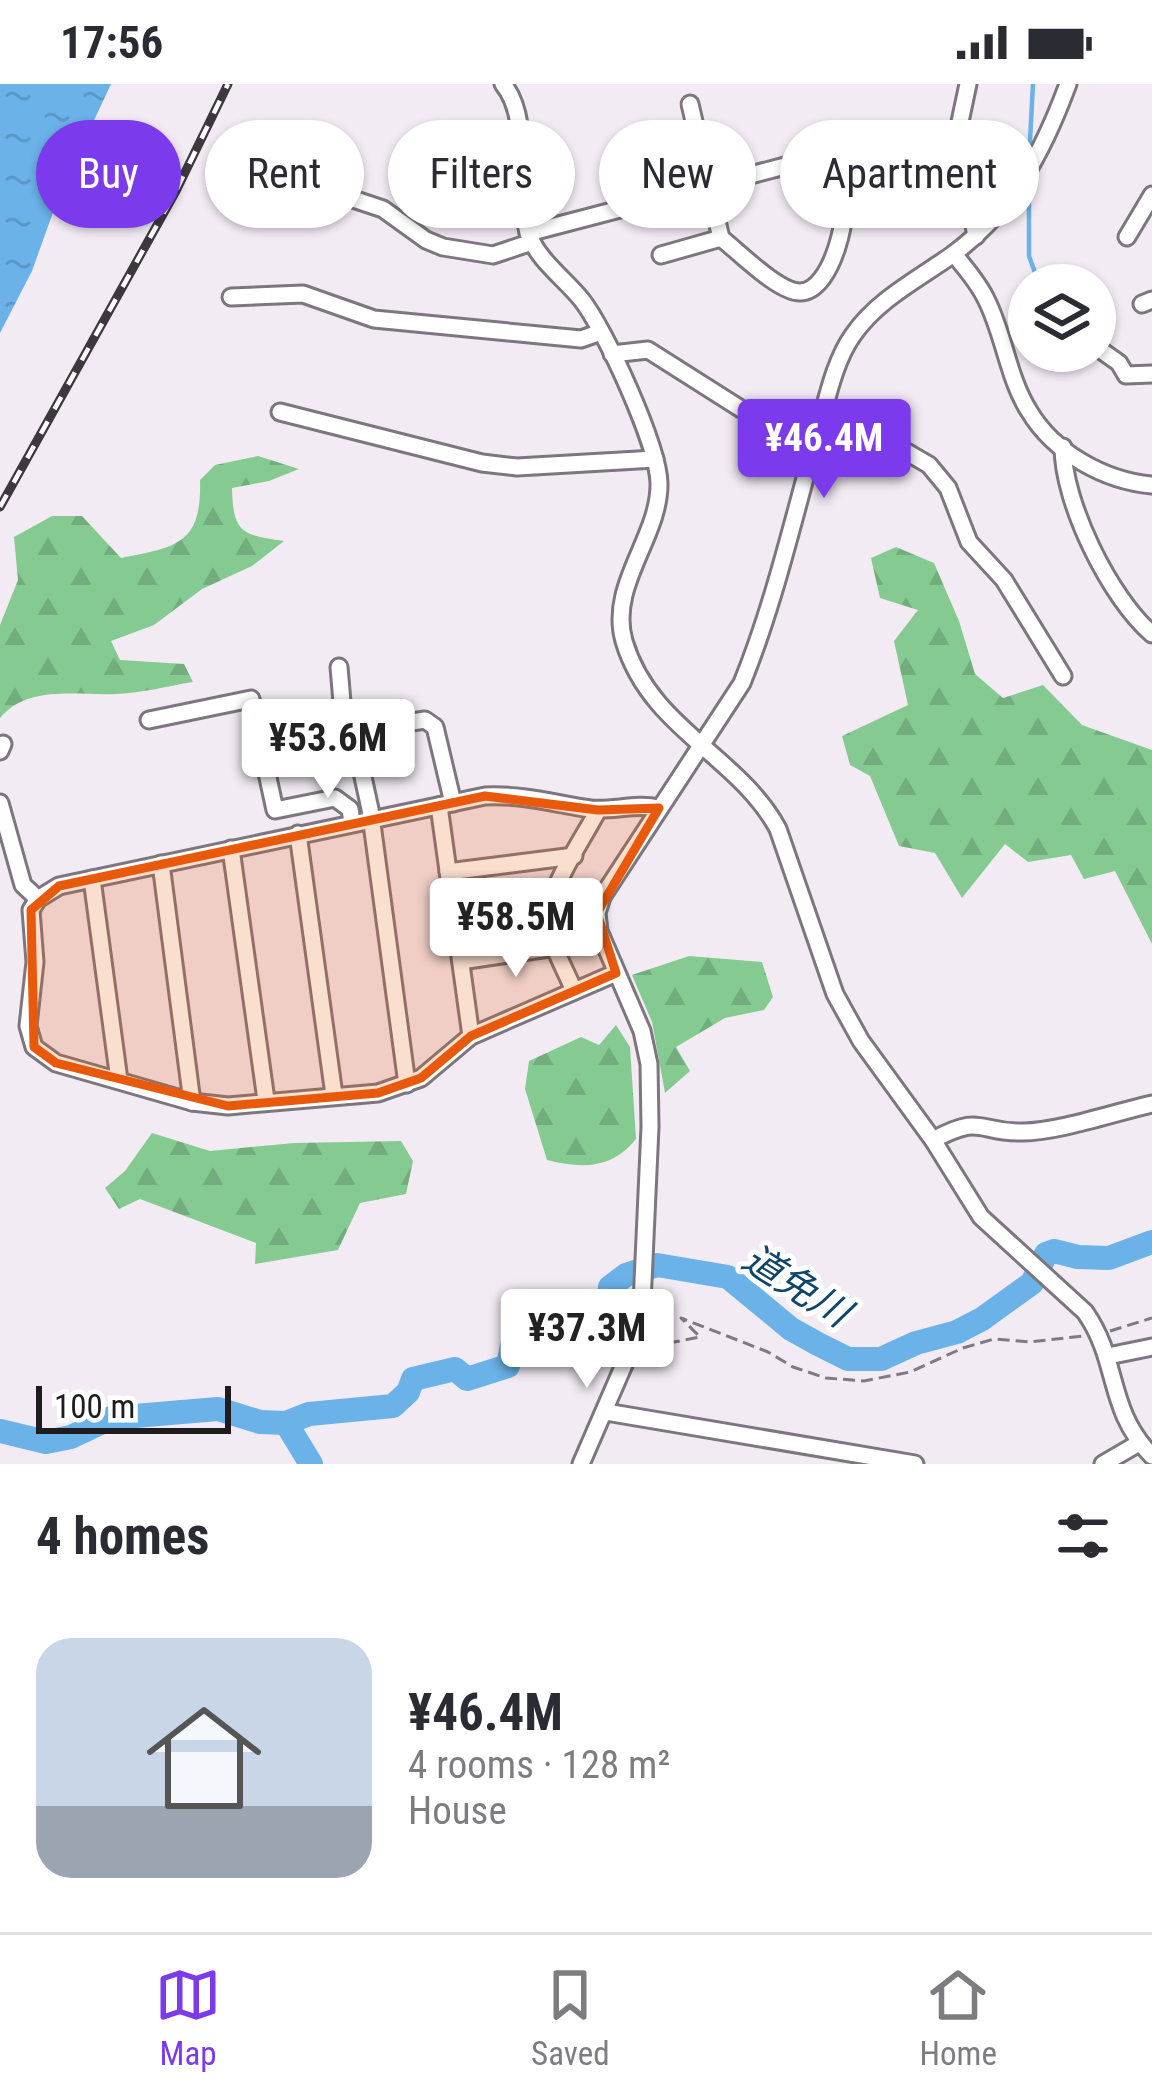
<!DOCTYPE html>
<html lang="en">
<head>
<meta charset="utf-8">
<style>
  :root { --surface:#fff; --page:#f2f2f3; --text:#2b2b33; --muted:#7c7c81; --line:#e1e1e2; --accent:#7c3aed }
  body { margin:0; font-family:"Roboto Condensed","Noto Sans JP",sans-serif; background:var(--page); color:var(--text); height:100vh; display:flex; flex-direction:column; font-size:45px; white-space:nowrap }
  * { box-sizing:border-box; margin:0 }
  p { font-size:39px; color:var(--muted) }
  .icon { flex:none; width:66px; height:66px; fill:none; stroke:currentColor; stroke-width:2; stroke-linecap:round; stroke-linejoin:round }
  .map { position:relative; height:1380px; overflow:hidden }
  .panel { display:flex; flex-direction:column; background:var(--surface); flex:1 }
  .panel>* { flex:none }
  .banner { position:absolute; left:36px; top:36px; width:1080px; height:108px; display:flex; gap:24px }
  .buttons { position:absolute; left:1008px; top:180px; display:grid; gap:24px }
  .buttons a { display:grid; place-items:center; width:108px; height:108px; border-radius:50%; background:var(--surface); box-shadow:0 3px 9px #0004; font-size:60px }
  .scale { position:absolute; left:36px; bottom:30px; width:195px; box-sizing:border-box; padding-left:12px; border:6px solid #1f1c20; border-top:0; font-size:33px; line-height:42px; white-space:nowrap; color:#1f1c20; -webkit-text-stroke:9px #fff; paint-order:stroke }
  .price { position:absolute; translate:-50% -102px; padding:0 27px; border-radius:12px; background:#fff; color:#222; font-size:39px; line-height:78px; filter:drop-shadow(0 3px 6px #0008) }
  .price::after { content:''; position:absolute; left:50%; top:72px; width:36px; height:27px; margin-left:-18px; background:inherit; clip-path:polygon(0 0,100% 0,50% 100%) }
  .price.on { background:var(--accent); color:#fff }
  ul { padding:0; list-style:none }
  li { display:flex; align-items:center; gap:36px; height:300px; padding:0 36px }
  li+li { border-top:3px solid var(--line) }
  li span { display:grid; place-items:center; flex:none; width:336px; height:240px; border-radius:36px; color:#555 }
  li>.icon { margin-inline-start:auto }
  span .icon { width:144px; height:144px; fill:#fffc; stroke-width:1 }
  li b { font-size:51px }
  h2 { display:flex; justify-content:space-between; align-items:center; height:144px; padding:0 36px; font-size:51px }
  .pill { padding:0 42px; border-radius:54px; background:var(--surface); box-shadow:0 3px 9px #0004; font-size:42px; line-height:108px }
  .pill.on { background:var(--accent); color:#fff }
  .status { display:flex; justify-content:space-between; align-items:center; height:84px; padding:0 60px; background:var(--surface); direction:ltr }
  .status svg { height:33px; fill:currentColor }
  .tabs { display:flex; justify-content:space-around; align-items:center; height:168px; border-top:3px solid var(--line); background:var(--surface); font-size:33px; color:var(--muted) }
  .tabs a { display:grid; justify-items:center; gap:6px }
  .tabs .on { color:var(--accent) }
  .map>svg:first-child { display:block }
  .forest { fill:url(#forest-firs) }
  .water { fill:url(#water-ripples) }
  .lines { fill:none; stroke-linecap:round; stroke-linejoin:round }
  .stream { stroke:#6ab2e8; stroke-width:4.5 }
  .river { stroke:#6ab2e8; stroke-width:24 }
  .minor-casing { stroke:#7d767e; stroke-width:21 }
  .path { stroke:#7f7a80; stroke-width:3; stroke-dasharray:12 6; stroke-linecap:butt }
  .minor { stroke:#fff; stroke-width:15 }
  .rail-casing { stroke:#3c383d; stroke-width:9 }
  .rail { stroke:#fff; stroke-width:4.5; stroke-dasharray:14; stroke-linecap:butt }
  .marked { fill:#e8590c; fill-opacity:0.2; stroke:#e8590c; stroke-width:9; stroke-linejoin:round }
  .labels { text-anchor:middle; stroke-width:10; stroke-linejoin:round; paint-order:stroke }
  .water-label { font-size:39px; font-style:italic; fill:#0e466a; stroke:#fff }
</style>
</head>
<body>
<div class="status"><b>17:56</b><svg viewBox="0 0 49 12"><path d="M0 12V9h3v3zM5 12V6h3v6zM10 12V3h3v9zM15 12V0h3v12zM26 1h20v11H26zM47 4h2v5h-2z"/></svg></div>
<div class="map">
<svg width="1152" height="1380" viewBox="0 0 1152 1380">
  <defs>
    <pattern id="forest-firs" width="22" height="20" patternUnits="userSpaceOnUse" patternTransform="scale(3)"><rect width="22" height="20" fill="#85cb91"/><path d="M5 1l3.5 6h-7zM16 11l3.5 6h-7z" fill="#72ae7d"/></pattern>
    <pattern id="water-ripples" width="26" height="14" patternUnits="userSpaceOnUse" patternTransform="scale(3)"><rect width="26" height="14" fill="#6ab2e8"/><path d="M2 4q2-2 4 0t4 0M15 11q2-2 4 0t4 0" fill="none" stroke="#5b98c7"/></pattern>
  </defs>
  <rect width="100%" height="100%" fill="#f3ebf4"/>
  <g class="forest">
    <path d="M 258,372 L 299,385 L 269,397 L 232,404 C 233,449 242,451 284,457 L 252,482 L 202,505 L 154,541 L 111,557 L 120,576 L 184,580 L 193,598 C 168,602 142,609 117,610 C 78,612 28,600 0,634 L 0,541 L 18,496 L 14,453 L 52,432 L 82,432 L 121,474 C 177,463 202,460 200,396 L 215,381 Z"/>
    <polygon points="896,463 934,479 959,537 975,590 1003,614 1043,601 1082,641 1152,666 1152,860 1115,787 1084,795 1071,771 1028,778 1005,760 962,814 935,769 899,762 870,692 850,681 842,652 908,621 894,557 918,526 880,514 871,474"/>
    <polygon points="689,872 762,878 773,913 764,926 725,934 676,963 690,987 665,1009 652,938 632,891"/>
    <path d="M 616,941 L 630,963 L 636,1055 C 612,1085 582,1085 547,1076 L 525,1005 L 529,977 L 581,953 L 599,961 Z"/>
    <polygon points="152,1049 210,1067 294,1059 401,1057 413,1077 406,1110 360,1119 338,1166 255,1180 256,1159 140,1115 119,1125 105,1104 125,1087"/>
  </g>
  <polygon class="water" points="0,0 111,0 60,109 32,187 0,249"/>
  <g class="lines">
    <g class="stream">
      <polyline points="1029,75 1033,0"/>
      <polyline points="1029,98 1029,172 1037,194"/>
    </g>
    <g class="river">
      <polyline points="286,1339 311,1380"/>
      <path d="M 0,1347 L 46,1358 L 71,1353 L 111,1334 L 218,1325 L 260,1338 L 286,1339 L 309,1330 L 393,1322 L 408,1308 L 413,1295 L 455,1285 L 467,1295 L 508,1282 L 512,1261 C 542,1242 578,1240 607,1222 L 610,1203 L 626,1191 L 657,1181 L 728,1193 L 791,1245 L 818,1260 L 848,1275 L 881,1275 L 916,1259 L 957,1248 L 982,1235 L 1032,1199 L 1046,1170 L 1054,1167 L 1078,1173 L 1109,1174 L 1152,1158"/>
    </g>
    <g class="minor-casing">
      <g id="minor">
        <path d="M 503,0 C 533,36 514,107 529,151 C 538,176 565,195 581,215 C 605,245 658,361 659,399 C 660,453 608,501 624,557 C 650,645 738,671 778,745 L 835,910 L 861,957 L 933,1056 L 981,1133 L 1085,1228 C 1120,1278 1106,1325 1152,1372"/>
        <polyline points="968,0 957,52 976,152"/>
        <polyline points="690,20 721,154"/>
        <polyline points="329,107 383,125 426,156 443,163 493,171 532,158"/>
        <path d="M 528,149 L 785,82 L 843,100 C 851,125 833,208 800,208 C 778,208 739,168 721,154 L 661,171"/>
        <polyline points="1127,153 1152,111"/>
        <path d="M 954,170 C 965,184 978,198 986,215 C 1004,250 1008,294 1029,327 C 1054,369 1105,397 1152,401"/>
        <polyline points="231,213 303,210 374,235 581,255 601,248"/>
        <polyline points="1142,220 1152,216"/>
        <polyline points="1095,262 1119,279 1126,291 1152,290"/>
        <polyline points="612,270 648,266 741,325"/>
        <polyline points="280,328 482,379 517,383 655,375"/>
        <polyline points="820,343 905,367 929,381 948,404 969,458 1004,496 1063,592"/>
        <path d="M 1063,363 C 1063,419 1110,514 1152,550"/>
        <polyline points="339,583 342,618 353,647 370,725 407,1000"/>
        <polyline points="149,636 251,615 275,726 335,714 350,725 352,738"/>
        <polyline points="353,647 425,636 435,643 453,719"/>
        <polyline points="0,667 3,660"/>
        <polyline points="0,719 23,801 38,815"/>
        <polyline points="439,722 471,952"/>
        <polyline points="298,750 334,1011"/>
        <polyline points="231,765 266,1016"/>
        <polyline points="161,780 192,1018"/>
        <polyline points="448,788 574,772"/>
        <polyline points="92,795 119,996"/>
        <polyline points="461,877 556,863"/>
        <path d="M 616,889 L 471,952 L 421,994 L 378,1009 L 228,1022 L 192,1018 L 56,979 L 34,963 L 28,942 L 35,878 L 31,826 L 38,815 L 59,802 L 485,712 C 522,710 556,720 591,725 C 614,727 635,719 659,724"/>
        <path d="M 574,907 C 566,887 554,867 549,846 C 541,813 583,756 598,726"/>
        <path d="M 933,1056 C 983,1029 977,1049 1023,1048 C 1058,1048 1116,1028 1152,1020"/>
        <polyline points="1108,1272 1152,1263"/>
        <polyline points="606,1328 915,1380"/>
        <path d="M 581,1380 L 636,1253 L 642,1220 L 650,1043 L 649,980 L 642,947 L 599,847 L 597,829 L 602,813 L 742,599 C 774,520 793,436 816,354 C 826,321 833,279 853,251 C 877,216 918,195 952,171 C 1012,127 1043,68 1068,0"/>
        <polyline points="1103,1380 1139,1359"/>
      </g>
    </g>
    <g class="path">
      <polyline points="1110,1247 1152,1234"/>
      <polyline points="650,1255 674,1258 700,1253 681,1234 768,1268 793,1283 826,1294 864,1297 910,1288 963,1264 994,1255 1030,1258 1083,1252"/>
    </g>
    <use href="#minor" class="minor"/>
    <g class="rail-casing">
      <polyline id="rail" points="0,423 176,107 228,0"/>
    </g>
    <use href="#rail" class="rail"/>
  </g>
  <path class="marked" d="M 485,712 L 598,726 L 659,724 L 597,829 L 616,889 L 471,952 L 421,994 L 378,1009 L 228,1022 L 56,979 L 34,963 L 31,826 L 59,802 Z"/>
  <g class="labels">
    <g class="water-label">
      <text transform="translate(797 1201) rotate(32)" y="14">道免川</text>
    </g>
  </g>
</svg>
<div class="buttons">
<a><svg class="icon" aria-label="layers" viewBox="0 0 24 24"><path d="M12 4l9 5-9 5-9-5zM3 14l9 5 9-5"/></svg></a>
</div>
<div class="scale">100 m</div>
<b class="price on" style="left:824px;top:417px">¥46.4M</b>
<b class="price" style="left:328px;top:717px">¥53.6M</b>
<b class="price" style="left:516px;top:896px">¥58.5M</b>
<b class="price" style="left:587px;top:1307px">¥37.3M</b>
<div class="banner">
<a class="pill on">Buy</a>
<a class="pill">Rent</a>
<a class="pill">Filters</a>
<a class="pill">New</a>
<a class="pill">Apartment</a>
</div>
</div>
<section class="panel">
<h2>4 homes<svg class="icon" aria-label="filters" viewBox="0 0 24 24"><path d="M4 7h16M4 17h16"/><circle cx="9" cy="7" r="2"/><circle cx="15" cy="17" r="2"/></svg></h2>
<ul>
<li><span style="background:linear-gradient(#c9d6e8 70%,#9aa5b1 0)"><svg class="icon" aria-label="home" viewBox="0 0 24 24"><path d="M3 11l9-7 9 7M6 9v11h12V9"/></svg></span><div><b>¥46.4M</b><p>4 rooms · 128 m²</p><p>House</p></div></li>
</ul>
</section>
<nav class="tabs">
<a class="on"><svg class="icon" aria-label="map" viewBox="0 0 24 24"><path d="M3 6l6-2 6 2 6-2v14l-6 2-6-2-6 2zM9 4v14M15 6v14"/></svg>Map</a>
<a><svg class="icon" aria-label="saved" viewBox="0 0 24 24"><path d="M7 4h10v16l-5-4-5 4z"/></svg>Saved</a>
<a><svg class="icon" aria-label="home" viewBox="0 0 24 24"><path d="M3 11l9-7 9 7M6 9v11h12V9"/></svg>Home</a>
</nav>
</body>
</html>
